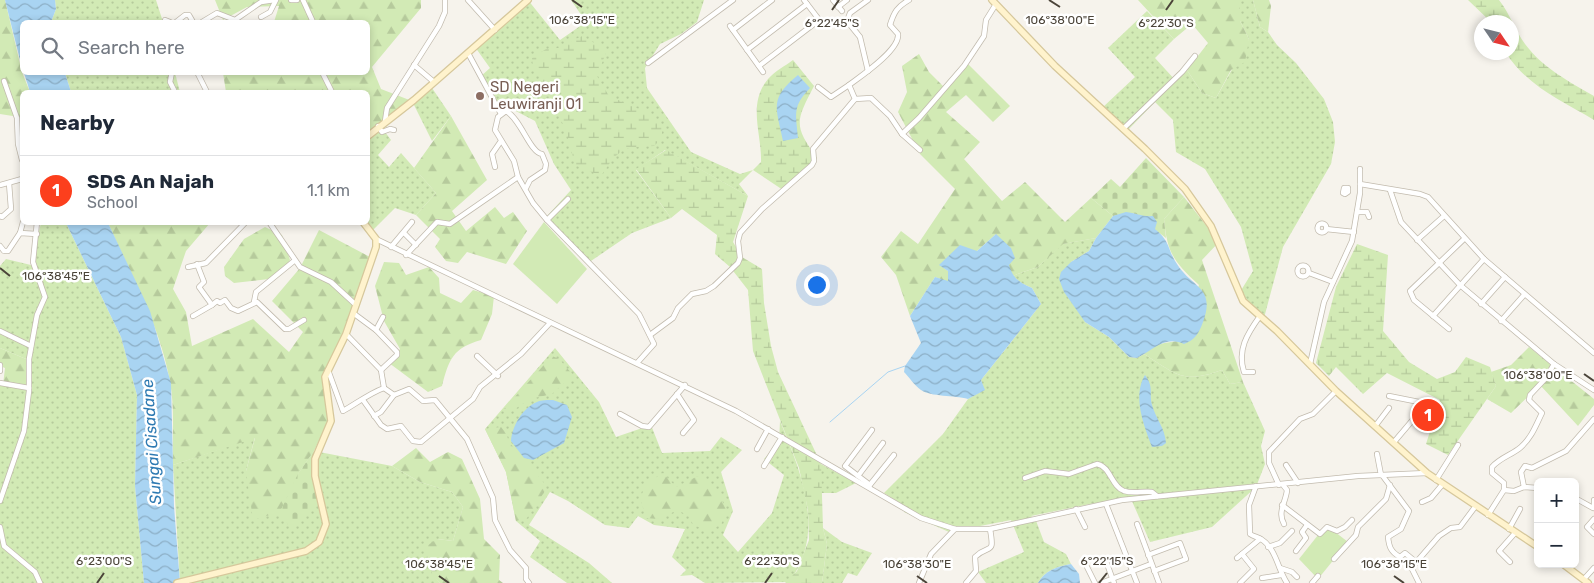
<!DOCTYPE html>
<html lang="en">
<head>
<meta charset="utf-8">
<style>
	body { margin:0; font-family:Rubik,sans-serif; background:#f2f2f3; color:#1f2937 }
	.controls { position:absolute; right:15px; bottom:15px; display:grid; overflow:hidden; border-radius:8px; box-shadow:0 2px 8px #0003 }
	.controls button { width:45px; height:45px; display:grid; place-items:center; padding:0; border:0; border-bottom:1px solid #e0e1e3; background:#fff; color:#1f2937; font:25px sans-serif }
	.compass { position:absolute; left:1474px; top:15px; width:45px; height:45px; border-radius:50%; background:#fff; box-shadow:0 2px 8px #0003; rotate:125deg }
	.you { position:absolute; left:816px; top:284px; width:18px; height:18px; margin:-12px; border:4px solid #fff; border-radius:50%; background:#1a73e8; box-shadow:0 0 0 8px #1a73e833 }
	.badge { display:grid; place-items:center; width:32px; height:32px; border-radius:50%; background:#fc3f1d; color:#fff; font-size:16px; font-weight:700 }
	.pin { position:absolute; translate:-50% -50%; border:2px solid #fff; box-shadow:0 1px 5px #0006 }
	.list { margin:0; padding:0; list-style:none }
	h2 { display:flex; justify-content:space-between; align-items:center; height:65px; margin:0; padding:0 20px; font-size:21px }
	h2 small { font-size:16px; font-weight:400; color:#747a83 }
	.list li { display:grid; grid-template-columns:32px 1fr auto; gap:15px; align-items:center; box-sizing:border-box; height:70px; padding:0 20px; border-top:1px solid #e0e1e3 }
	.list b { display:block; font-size:19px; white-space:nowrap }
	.list p { margin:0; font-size:16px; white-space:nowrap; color:#747a83 }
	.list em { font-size:16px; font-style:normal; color:#747a83 }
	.icon { flex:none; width:28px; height:28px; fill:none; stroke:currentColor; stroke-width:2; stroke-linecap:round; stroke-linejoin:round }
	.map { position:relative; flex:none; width:1594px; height:583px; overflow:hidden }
	.search { position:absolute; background:#fff; box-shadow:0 2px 8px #0003; left:20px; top:20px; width:350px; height:55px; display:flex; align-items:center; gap:12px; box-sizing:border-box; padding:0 18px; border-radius:8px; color:#747a83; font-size:19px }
	.panel { position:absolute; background:#fff; box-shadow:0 2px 8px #0003; left:20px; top:90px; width:350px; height:135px; border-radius:8px }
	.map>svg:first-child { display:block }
</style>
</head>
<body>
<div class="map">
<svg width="1594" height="583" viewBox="0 0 1594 583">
	<defs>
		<pattern id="grass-dots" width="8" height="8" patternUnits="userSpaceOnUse" patternTransform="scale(1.25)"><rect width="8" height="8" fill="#d2eab5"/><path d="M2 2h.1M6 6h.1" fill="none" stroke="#b6ca9c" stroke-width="1.8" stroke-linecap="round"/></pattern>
		<pattern id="forest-firs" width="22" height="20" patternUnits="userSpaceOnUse" patternTransform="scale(1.25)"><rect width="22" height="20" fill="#d2eab5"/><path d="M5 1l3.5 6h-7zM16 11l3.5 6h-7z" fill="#b6ca9c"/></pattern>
		<pattern id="wetland-marsh" width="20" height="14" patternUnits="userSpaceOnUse" patternTransform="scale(1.25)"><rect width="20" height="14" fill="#d2eab5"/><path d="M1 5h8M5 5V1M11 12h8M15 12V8" fill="none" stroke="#b6ca9c"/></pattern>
		<pattern id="cemetery-stones" width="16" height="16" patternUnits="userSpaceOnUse" patternTransform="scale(1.25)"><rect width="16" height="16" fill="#d2eab5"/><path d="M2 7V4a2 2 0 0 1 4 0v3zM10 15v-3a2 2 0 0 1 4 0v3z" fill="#b6ca9c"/></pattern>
		<pattern id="water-waves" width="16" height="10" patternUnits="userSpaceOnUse" patternTransform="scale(1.25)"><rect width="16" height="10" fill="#a9d4f2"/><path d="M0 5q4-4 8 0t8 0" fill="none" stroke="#8caec5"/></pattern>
	</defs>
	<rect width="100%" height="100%" fill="#f6f3ec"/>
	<g fill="url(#grass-dots)">
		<path d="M 55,0 L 156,0 L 163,22 L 51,22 L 56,9 Z"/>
		<path d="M 528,0 L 560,40 L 586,22 L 571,0 L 704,0 L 697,22 L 681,34 L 660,44 L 645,68 L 647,88 L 691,152 L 740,174 L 753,170 L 739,184 L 748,196 L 665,150 L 636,170 L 671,218 L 632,233 L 588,263 L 547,216 L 571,190 L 554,164 L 535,121 L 508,107 L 500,111 L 480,77 L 490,68 L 475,47 Z"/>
		<path d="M 1240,0 L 1253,0 L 1260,27 L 1268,32 L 1277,45 L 1296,63 L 1324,99 L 1333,122 L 1335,142 L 1331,164 L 1283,247 L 1264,318 L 1240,292 L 1253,271 L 1241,227 L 1205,169 L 1176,152 L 1173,120 L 1155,102 L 1128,130 L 1102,108 L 1135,77 L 1108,48 L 1147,11 L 1174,39 L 1155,58 L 1176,81 L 1187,70 L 1202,93 L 1216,98 L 1249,39 L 1240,21 Z"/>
		<path d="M 65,73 L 175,73 L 180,92 L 71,92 Z"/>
		<path d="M 430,85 L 451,116 L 432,141 L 412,101 Z"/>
		<path d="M 379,124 L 391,140 L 378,155 L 389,167 L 401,153 L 436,193 L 416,215 L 395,208 L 370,233 L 362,223 L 368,222 L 368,135 Z"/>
		<path d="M 41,223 L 66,223 L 121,337 L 137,395 L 135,486 L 144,583 L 0,583 L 0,385 L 26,359 L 0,348 L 0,266 L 6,259 L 31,265 Z"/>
		<path d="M 1096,238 L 1089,251 L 1071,262 L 1085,322 L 1109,337 L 1129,357 L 1137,358 L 1144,354 C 1177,375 1183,384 1222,370 L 1230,384 L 1243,382 L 1265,431 L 1261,446 L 1265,464 L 1256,487 L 1212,527 L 1150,542 L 1131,499 L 1090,504 L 1031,516 L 1035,518 L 1044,542 L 1066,554 L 1071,564 C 1058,566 1044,571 1038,583 L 986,583 L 978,572 L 1024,552 L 1011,520 L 949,532 L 904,512 L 906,507 L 884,493 L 943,434 L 968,399 L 984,390 L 981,380 L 1041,304 L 1032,288 L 1023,284 L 1012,276 L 1038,267 L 1062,244 Z"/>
		<path d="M 555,348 L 599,402 L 616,437 L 651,425 L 662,453 L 710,451 L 721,437 L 742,450 L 721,472 L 733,511 L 723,535 L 738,552 L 772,513 L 784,475 L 764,459 L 779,442 L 780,421 C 801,472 827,533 789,582 L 705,583 L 692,575 L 680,576 L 686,570 L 672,557 L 685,529 L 654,525 L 638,516 L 629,528 L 605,525 L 568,501 L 550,492 L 529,525 L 589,563 L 612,583 L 567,583 L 530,557 L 540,541 L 516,521 L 506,472 L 485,429 Z"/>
		<path d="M 255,437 L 246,471 L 298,474 L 314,451 L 392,466 L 420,482 L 452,492 L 463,507 L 453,541 L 437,539 L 433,576 L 440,583 L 180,583 L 173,465 Z"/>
		<path d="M 821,464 L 856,483 L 836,493 L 821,493 Z"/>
		<path d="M 823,528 L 842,542 L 872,553 L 857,576 L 848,573 L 842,583 L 822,583 L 827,544 Z"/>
	</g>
	<g fill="url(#forest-firs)">
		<path d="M 0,0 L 5,0 L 22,72 L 30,92 L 22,92 L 22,124 L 19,117 L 0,114 Z"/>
		<path d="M 215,0 L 421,0 L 421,8 L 372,67 L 381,89 L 412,101 L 379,124 L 368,135 L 368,92 L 226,92 L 223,73 L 368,72 L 368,22 L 274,22 L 279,6 L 247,7 L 223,20 Z"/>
		<path d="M 1138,0 L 1240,0 L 1240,21 L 1249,39 L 1245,62 L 1231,70 L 1216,98 L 1202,93 L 1187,70 L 1208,43 L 1192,24 L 1174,39 Z"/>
		<path d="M 1253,0 L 1269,0 L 1271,6 L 1268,32 L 1260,27 Z"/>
		<path d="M 919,54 L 929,72 L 943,86 L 965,61 L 1010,106 L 993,122 L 966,95 L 946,112 L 980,142 L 964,159 L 1002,201 L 1025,182 L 1065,222 L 1091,198 L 1113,216 L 1096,238 L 1063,244 L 1038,267 L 1012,276 L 996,234 L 977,251 L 940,265 L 948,271 L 948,282 L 935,277 L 910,316 L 896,275 L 881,257 L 901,231 L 918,244 L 955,189 L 920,154 L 898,112 L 907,92 L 902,66 Z"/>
		<path d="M 451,116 L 487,180 L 452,211 L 466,231 L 495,207 L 504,218 L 513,212 L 527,231 L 506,264 L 467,252 L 458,263 L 446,261 L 435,247 L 440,239 L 416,215 L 436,193 L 414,168 Z"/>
		<path d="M 1184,197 L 1219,242 L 1202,260 L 1243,382 L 1230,384 L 1222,370 C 1183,384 1177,375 1144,354 C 1152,344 1165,343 1177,341 L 1199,285 C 1174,262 1167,253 1164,219 Z"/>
		<path d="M 108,223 L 210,223 L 186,251 L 173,289 L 186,312 L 192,346 L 253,319 L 289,352 L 303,332 L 272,301 L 300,268 L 319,230 L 370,257 L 347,327 L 324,375 L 328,422 L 314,451 L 298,474 L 280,512 L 253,520 L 246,471 L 255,438 L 173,465 C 172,438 175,408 170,382 C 160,325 131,275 108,223 Z"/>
		<path d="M 265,227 L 282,235 L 290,260 L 285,271 L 269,279 L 234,283 L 225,276 L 224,267 L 244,239 Z"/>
		<path d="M 384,262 L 399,263 L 406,275 L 429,267 L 439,278 L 440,293 L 461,303 L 473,290 L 494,296 L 492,314 L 481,340 C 453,348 449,359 442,386 L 428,392 L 389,363 L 400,349 L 384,321 L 375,286 Z"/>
		<path d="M 1529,347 L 1594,399 L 1594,405 L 1578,426 L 1540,385 L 1511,413 L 1487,399 L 1496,386 L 1491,372 L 1511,365 Z"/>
		<path d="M 0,348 L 26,359 L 28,388 L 3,385 L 5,368 L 0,366 Z"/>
		<path d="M 552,356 L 559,359 L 573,375 L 552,394 L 530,399 L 509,413 L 504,409 Z"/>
		<path d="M 501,427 L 506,433 L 509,442 L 544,483 L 545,491 L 527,518 L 516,521 L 506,472 L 485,429 Z"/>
		<path d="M 416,448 L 430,462 L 448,452 L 462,459 L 480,499 L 484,539 L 500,555 L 499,580 L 503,583 L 440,583 L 433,577 L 425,547 L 437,539 L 453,541 L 463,507 L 452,492 L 420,482 L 392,466 Z"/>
		<path d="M 663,473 L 676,487 L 698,476 C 713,483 721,496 727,512 L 721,524 L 710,531 L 693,525 L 690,517 L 678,510 L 658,519 L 646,518 L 640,498 L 647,483 Z"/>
	</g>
	<g fill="url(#wetland-marsh)">
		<path d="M 1468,0 L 1499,0 C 1510,14 1515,30 1525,44 C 1543,68 1568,81 1594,96 L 1594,120 C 1562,101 1527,86 1506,53 L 1512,52 L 1512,22 L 1491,22 Z"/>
		<path d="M 582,36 L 607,50 L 597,76 L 609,96 L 648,113 L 662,125 L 662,138 L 654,146 C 621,147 619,149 601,176 L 575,165 L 567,134 L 559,115 L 564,99 L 552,87 L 545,86 L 533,67 L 532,58 L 546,49 L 558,48 Z"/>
		<path d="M 793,60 L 814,86 C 796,121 793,125 817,158 L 783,190 L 753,170 L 761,162 C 762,134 747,104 768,79 C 775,71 785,66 793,60 Z"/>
		<path d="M 666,150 L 748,196 L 733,242 L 742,257 L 762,269 L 764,303 L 771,346 L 778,372 L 821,464 L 823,528 L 827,544 L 822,583 L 785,583 L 797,571 L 809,540 L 808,510 L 799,468 L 753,351 L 748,290 L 730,267 L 715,254 L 717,235 L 682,209 L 671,218 L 636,169 Z"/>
		<path d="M 1357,244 L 1388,255 L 1383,331 L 1409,362 L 1437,379 L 1455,372 L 1466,357 L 1490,367 L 1496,386 L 1448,455 L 1426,444 L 1440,400 L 1387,373 L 1363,394 L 1336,367 L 1329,376 L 1316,363 L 1336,287 Z"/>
	</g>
	<g fill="url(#cemetery-stones)">
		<path d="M 1146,158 L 1184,197 L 1164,219 L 1166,238 L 1133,213 L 1113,216 L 1091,198 L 1111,179 L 1120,187 Z"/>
		<path d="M 314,451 L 321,500 L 290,528 L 280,512 L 298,474 Z"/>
	</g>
	<g fill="#d2eab5">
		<path d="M 544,222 L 587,269 L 557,304 L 513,264 Z"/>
		<path d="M 1326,525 L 1348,542 L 1318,579 L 1299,559 Z"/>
	</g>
	<g fill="url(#water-waves)">
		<path d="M 5,0 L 55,0 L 56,9 L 51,22 L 22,22 L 22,68 Z"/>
		<path d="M 24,73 L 65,73 L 71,92 L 30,92 Z"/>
		<path d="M 798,75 L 810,88 C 792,107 796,113 798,138 L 783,141 C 776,106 769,99 798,75 Z"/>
		<path d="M 1126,212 C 1136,213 1143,217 1153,216 L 1157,222 L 1155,229 C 1171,242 1167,249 1177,264 C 1192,288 1216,287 1203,322 C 1199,333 1195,340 1184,344 C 1165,335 1152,351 1137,358 L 1129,357 L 1109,337 L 1085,322 L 1064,292 L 1059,279 L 1061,272 L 1071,262 L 1089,251 L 1096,238 L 1113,216 Z"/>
		<path d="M 66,223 L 108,223 L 150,311 L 171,383 L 174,506 L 180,583 L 144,583 L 135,486 L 137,395 L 121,337 Z"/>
		<path d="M 996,234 L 1011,248 L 1015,258 L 1009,265 C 1013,278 1019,283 1032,288 L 1041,304 L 981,380 L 985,390 L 968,399 C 954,395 931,397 921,390 C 914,385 909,377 904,372 L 905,366 L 921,343 L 910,316 L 935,277 L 948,281 L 948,271 L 939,265 L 960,245 L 977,251 Z"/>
		<path d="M 1145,375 C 1154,387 1149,392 1152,405 C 1156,419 1165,428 1166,443 L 1162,446 L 1152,447 C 1144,426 1132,396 1145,375 Z"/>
		<path d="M 553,400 L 567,405 L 572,417 L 564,443 L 533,460 L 524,458 L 511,441 C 512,427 522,408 537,402 C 541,400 548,400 553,400 Z"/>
		<path d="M 1071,564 L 1079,574 L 1080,583 L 1038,583 C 1044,571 1058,566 1071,564 Z"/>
	</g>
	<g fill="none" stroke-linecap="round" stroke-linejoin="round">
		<path stroke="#a9d4f2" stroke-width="1" d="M 830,422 L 888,372 L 905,366"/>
		<defs>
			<g id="minor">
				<path d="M 291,0 L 297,0"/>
				<path d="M 303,0 L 313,22"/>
				<path d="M 468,0 L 495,30"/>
				<path d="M 804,0 L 824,26"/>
				<path d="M 833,0 L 842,11"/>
				<path d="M 838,7 L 847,0"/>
				<path d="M 261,17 L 270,12 L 276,0"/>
				<path d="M 165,20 L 170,22"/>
				<path d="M 176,22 L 185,15 L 189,15 L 193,22"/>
				<path d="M 202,22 L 217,13 L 235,20 L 261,2 L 275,0"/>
				<path d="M 730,26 L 763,72"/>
				<path d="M 733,30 L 772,0"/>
				<path d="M 747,50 L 807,4"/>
				<path d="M 468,53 L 501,114"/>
				<path d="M 648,63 L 733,0"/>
				<path d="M 414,65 L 434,82"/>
				<path d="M 759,66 L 819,20"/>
				<path d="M 868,71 L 860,37 L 847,21 L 850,13 L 868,0"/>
				<path d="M 172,72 L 170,82 L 175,92"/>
				<path d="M 197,72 L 207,92"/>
				<path d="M 322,72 L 332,92"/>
				<path d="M 4,81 L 17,118 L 18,144 L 22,160"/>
				<path d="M 818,87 L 831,97 L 849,85"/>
				<path d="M 855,99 L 871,98 L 890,116 L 902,134 L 920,150"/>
				<path d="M 385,121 L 387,108 L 439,26 L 445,12 L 445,0"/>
				<path d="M 378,126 L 382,132 L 390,129 L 394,130"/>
				<path d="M 1123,129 L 1182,72 L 1195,56"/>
				<path d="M 902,134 L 919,118 L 964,66 L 984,36 L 986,20 L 996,4"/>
				<path d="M 495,167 L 492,154 L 501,141"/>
				<path d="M 1360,184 L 1420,194 L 1428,197 L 1484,259 L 1594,353"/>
				<path d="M 0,185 L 22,179"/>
				<path d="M 526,188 L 530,180 L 545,170 L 546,164 L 542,154 C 530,153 521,119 506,111 L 498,117 L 495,130 L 514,161 L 518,177 L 533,203 L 547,220 L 639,314 L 654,344 L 637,363"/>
				<path d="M 1344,188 L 1348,188 L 1348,192 L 1345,194 L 1343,193 Z"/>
				<path d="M 1390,190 L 1401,222 L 1460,285 L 1554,364 L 1594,390"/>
				<path d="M 1357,212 L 1367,212 L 1369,217"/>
				<path d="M 0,216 L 2,217 L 11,209 L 9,183"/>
				<path d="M 547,220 L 568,199"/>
				<path d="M 269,222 L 300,267 L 331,282 L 356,305"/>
				<circle cx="1322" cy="228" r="4.5"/>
				<path d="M 1326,229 L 1354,232"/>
				<path d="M 20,233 L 23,222"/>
				<path d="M 404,233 L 416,245"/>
				<path d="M 376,239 L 736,411 L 921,518 L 955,529 L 990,529 L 1122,500 L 1358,476 L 1427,473"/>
				<path d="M 1417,240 L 1444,216"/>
				<path d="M 0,246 L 4,251 L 8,251 L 20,233 L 37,234"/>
				<path d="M 391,247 L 412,222"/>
				<path d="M 406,255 L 437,222 L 450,224 L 518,177"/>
				<circle cx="1303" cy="271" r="5.5"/>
				<path d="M 188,267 L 206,263 L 246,222"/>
				<path d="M 1309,273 L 1333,282"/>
				<path d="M 254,302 L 256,292 L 294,261"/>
				<path d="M 1481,304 L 1505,277"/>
				<path d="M 212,305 L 217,301 L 220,303 L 225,300 L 231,308 L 238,311 L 257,302 L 285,329 L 289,329 L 304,320"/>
				<path d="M 353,313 L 376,330 L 383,317"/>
				<path d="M 193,316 L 212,305 L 199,287 L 204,282 L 197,264"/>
				<path d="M 1433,316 L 1484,259"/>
				<path d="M 1501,321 L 1524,295"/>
				<path d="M 1449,329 L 1414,300 L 1410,291 L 1464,239"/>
				<path d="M 376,330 L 397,352 L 397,355 L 381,370"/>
				<path d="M 0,331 L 31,346"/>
				<path d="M 346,334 L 381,370 L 384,388 L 394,395 L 409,389 L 423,401 L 435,400 L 467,439 L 493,498 L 495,520 L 510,550 L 526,568 L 526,579 L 529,583"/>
				<path d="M 650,335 L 673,318 L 678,308 L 692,294 L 706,291 L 714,286 L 738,263 L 740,258 L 738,241 L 740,233 L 762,209 L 812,165 L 814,161 L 813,149 L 855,99 L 849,85 C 861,76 900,50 898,34 L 890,25 C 894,12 897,7 909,0"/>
				<path d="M 477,356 L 498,376"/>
				<path d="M 1310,364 L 1324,302 L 1352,241 L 1360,193 L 1360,169"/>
				<path d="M 0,365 L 0,371"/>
				<path d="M 328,370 L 343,411 C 357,403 370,393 384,388"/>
				<path d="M 1253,372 L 1244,372 C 1237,350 1247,334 1260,316"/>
				<path d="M 0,383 L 29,388"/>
				<path d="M 677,394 L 694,420 L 683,433"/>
				<path d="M 1389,396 L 1419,402 L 1423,405 L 1422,409 L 1394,442"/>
				<path d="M 363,400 L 381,425 L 387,429 L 401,426 L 413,441 L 421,442 L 473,399 L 480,387 L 521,354 L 550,323"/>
				<path d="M 620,414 L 642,426 L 649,427 L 685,385"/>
				<path d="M 374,416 L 381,412 L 394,395"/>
				<path d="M 1376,425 L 1389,408"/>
				<path d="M 757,449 L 768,429"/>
				<path d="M 1377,454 L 1381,475"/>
				<path d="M 1286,465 L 1298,483"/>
				<path d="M 764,466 L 782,437"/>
				<path d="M 1382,475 L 1409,511 L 1401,529 L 1388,537 C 1389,547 1391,552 1400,557 L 1405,553 L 1416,562"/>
				<path d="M 858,476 L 883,443"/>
				<path d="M 1025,478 L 1045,471 L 1069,474 L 1097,464 C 1111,467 1111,486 1124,491 C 1133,494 1142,491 1152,492 L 1157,496"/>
				<path d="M 1436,480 L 1458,445"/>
				<path d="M 870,485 L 845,466 L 872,430"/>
				<path d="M 1279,485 L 1269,463 L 1269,452 L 1300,419 L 1313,414 L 1336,391"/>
				<path d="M 1283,485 L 1287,490 C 1286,502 1277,512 1284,524"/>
				<path d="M 869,486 L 894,455"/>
				<path d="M 1256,486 L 1249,505 L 1250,534 C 1253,536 1257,537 1261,539 C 1276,548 1278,570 1287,583"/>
				<path d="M 1524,487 L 1521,472 L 1525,466 L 1532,468 L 1566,451 L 1594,419"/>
				<path d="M 1504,490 L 1514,491 L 1524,487 L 1538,488"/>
				<path d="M 1575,498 L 1593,508"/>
				<path d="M 1594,500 L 1594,508"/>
				<path d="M 0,501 L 24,431 L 29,391 L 29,359 L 37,315 L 45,297 L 33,262 L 37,222"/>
				<path d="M 1422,502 L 1431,498 L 1442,485"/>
				<path d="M 1106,504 L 1137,583"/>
				<path d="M 1282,505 L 1320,534 L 1327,527 L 1337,531 L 1345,527 L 1352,520"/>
				<path d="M 1076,509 L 1085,527"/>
				<path d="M 1488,515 L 1504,490 L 1504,483 L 1492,473 L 1492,467 C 1501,457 1512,455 1521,447 C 1532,437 1536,425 1542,413 L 1529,400 L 1530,395 L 1546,378 L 1554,364"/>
				<path d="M 1594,519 L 1587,527 L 1594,534"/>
				<path d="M 1137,524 L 1159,583"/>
				<path d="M 0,527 L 4,546 L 35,572 L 40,583"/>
				<path d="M 1509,529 L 1520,509"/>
				<path d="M 1268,547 L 1280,543 L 1292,531"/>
				<path d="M 1296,551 L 1306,538 L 1302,532 L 1307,525"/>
				<path d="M 1148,555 L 1180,543 L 1186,559 L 1154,571"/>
				<path d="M 1237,558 L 1260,539"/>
				<path d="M 1334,559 L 1356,535 L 1358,527 L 1386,499 L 1390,485"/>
				<path d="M 1106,561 L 1114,583"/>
				<path d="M 1510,562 L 1499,551 L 1515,533"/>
				<path d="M 1087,567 L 1095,583"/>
				<path d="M 1280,568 L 1292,572 L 1297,577"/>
				<path d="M 1262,578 L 1281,575"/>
				<path d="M 1584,579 L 1594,568"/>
				<path d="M 919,583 L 931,554 L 955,529"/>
				<path d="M 966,583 L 976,571 L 975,557 C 989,543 995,557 990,529"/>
				<path d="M 1101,583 L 1151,564"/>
				<path d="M 1240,583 L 1254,569 L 1242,554"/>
				<path d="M 1312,583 L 1318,576"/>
				<path d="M 1419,583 L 1412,569 L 1413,566 L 1439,536 L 1451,528 L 1460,527 L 1475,507"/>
			</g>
			<g id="secondary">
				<path d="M 992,0 L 1055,66 L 1145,149 L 1185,189 L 1211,226 L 1243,301 L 1277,331 L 1336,391 L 1427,473 L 1538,547"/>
				<path d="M 368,136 L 414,100 L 528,0"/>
				<path d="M 1563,564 L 1588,583"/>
				<path d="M 177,583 L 306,551 L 319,542 L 326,524 L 315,476 L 315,459 L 331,421 L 325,377 L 346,334 L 376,247 L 376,239 L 363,222"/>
			</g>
		</defs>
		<use href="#minor" stroke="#c2bbae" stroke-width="6"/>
		<use href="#secondary" stroke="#d6c79b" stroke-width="8"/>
		<use href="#minor" stroke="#fff" stroke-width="4.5"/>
		<use href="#secondary" stroke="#fff3cd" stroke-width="5.5"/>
	</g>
	<path fill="none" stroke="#4b4439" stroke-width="2" d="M 572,0 L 582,7M 1049,0 L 1060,7M 832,10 L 839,0M 1166,10 L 1173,0M 0,268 L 10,276M 1584,374 L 1594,381M 439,576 L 449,583M 917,576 L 927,583M 1394,576 L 1404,583M 97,583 L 104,573M 765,583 L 772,573M 1099,583 L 1107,573"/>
	<circle fill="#8d6e63" stroke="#fff" stroke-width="2" cx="480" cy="96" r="5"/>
	<g text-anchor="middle" stroke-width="5" stroke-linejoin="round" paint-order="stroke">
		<g font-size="15" fill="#785e54" stroke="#fff" text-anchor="start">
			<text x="490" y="92">SD Negeri<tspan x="490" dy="17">Leuwiranji 01</tspan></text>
		</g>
		<g font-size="16" font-style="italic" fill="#2e7ab2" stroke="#fff">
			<text transform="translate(151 442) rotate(-94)" y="6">Sungai Cisadane</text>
		</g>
	</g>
	<g font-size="12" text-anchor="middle" fill="#4b4439" stroke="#fff" stroke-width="5" stroke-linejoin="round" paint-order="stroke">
		<text x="582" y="24">106°38'15"E</text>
		<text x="1060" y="24">106°38'00"E</text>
		<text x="832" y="27">6°22'45"S</text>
		<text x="1166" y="27">6°22'30"S</text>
		<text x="56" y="280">106°38'45"E</text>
		<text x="1538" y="379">106°38'00"E</text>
		<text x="104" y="565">6°23'00"S</text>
		<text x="772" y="565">6°22'30"S</text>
		<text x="1107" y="565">6°22'15"S</text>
		<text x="439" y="568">106°38'45"E</text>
		<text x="917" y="568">106°38'30"E</text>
		<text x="1394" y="568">106°38'15"E</text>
	</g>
</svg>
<div class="controls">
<button>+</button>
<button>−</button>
</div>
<svg class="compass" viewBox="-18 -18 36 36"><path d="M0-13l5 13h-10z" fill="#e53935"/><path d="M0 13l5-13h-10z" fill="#747a83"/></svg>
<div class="you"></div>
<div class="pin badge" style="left:1428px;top:415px">1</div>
<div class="search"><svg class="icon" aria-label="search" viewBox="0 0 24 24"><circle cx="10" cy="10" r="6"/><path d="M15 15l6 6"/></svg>Search here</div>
<section class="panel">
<h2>Nearby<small></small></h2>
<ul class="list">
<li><span class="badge">1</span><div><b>SDS An Najah</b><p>School</p></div><em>1.1 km</em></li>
</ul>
</section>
</div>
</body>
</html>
